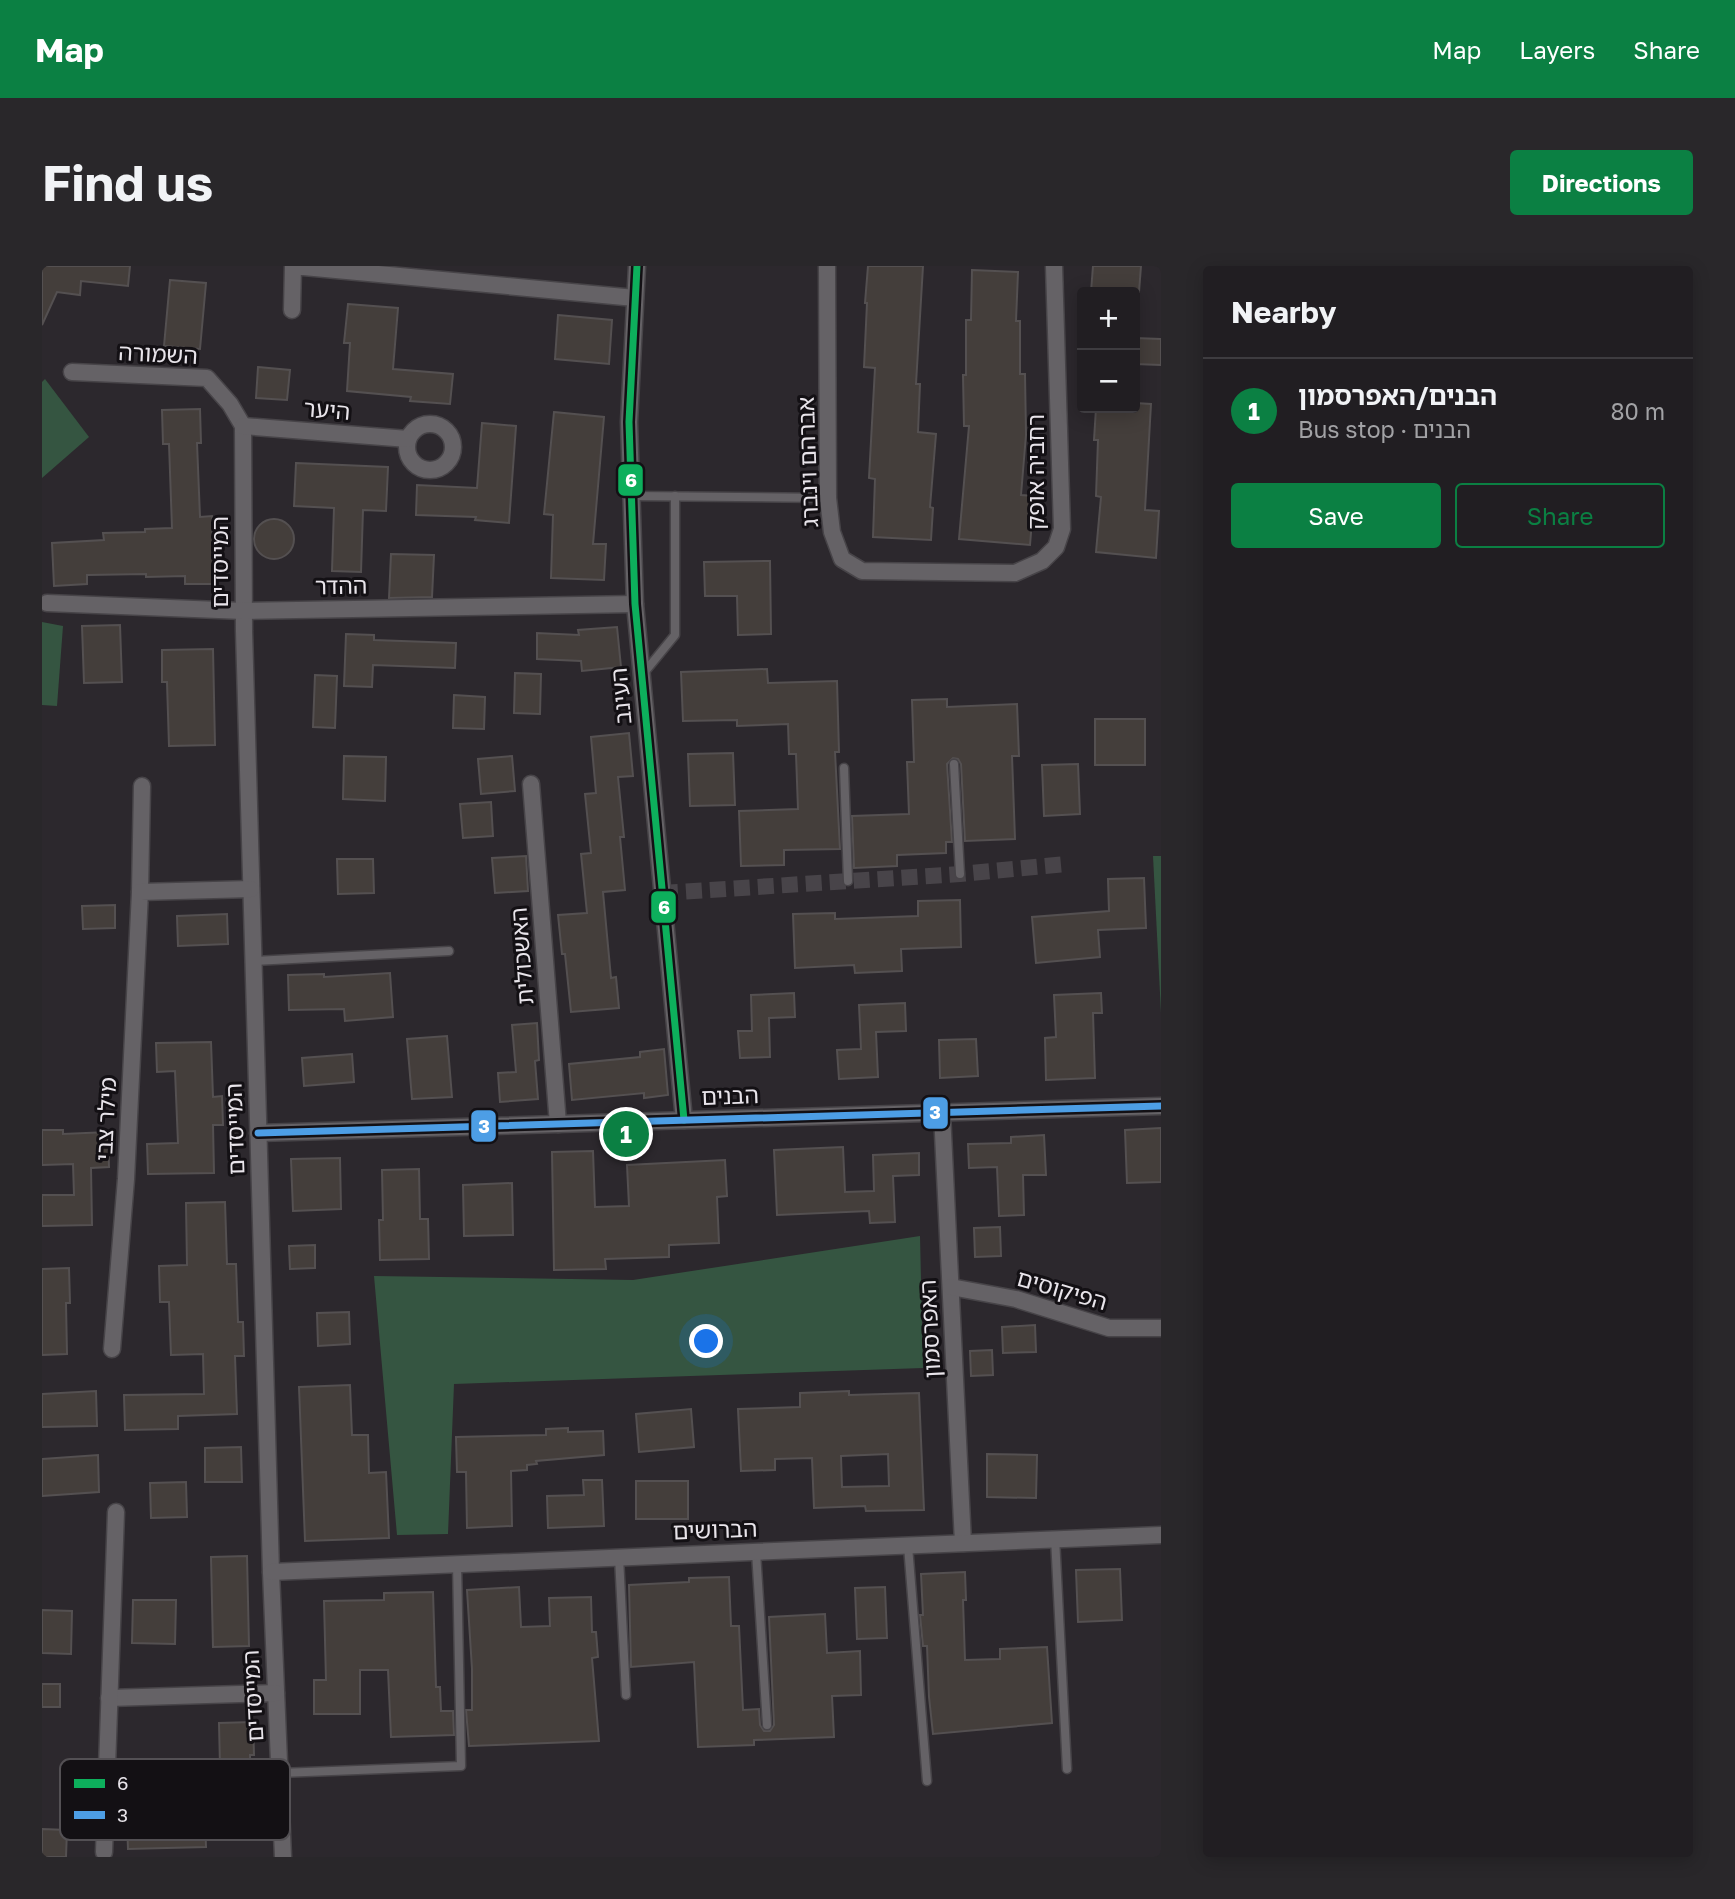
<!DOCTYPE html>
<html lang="en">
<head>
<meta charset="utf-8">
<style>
	body { margin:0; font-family:"Golos Text","Noto Sans Hebrew",sans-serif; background:#29272a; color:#f1f3f6 }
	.controls { position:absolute; right:21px; top:21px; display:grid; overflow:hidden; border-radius:7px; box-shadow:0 4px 18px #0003 }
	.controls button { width:63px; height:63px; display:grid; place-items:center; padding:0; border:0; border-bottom:2px solid #3e3c40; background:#211e22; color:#f1f3f6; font:35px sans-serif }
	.you { position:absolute; left:665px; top:1076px; width:24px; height:24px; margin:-18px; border:5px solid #fff; border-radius:50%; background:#1a73e8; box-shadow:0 0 0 10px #1a73e833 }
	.badge { display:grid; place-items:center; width:46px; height:46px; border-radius:50%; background:#0b8043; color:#fff; font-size:23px; font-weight:700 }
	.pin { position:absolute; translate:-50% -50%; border:4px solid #fff; box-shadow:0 2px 7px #0006 }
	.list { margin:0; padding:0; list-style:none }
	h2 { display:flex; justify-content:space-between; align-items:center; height:91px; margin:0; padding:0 28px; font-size:30px }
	h2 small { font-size:23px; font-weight:400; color:#a2a2a5 }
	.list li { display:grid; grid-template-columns:46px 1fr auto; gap:21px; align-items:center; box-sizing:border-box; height:105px; padding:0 28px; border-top:2px solid #3e3c40 }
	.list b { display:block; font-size:26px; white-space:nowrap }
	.list p { margin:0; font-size:23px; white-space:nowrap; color:#a2a2a5 }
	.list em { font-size:23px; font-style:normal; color:#a2a2a5 }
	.actions { display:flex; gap:14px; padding:21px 28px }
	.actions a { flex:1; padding:16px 0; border:2px solid #0b8043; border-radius:7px; text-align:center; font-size:24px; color:#0b8043 }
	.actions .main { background:#0b8043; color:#fff }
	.map { position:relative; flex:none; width:1119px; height:1591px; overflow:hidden; border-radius:7px }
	header { display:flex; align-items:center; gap:42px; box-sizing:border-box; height:98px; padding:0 35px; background:#0b8043; color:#fff }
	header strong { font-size:33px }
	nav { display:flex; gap:38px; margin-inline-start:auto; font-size:24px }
	.intro { display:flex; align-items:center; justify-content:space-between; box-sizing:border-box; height:168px; padding:0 42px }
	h1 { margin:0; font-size:49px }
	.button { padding:18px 32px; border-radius:7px; background:#0b8043; color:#fff; font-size:24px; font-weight:700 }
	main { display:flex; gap:42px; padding:0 42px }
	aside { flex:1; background:#211e22; border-radius:7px; box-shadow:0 4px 18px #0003 }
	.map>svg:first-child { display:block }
</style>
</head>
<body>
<header>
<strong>Map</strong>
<nav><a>Map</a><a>Layers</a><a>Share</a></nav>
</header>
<div class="intro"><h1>Find us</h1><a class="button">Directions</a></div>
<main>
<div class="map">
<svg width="1119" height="1591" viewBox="0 0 1119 1591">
	<rect width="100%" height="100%" fill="#2c282d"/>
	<g fill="#355541">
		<path d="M 3,113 L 47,171 L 0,212 L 0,116 Z"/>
		<path d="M 0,356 L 21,360 L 15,440 L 0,439 Z"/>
		<path d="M 1111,590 L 1119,590 L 1119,747 Z"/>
		<path d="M 878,970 L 881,1102 L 412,1118 L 406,1268 L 355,1269 L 332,1010 L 591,1014 Z"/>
	</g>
	<g fill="#443e3b" stroke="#545051" stroke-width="2" fill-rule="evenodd">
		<path d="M 0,0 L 88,0 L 86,20 L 39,15 L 38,29 L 15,26 L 0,59 Z"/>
		<path d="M 826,0 L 881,0 L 874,118 L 878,118 L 876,166 L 894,168 L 888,241 L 891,242 L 889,274 L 831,271 L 833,213 L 827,212 L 833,102 L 822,101 L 825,37 L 823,37 Z"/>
		<path d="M 1051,0 L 1099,0 L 1097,26 L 1049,26 Z"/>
		<path d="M 930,4 L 976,6 L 974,55 L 978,55 L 978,108 L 983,108 L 984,169 L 979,229 L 992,230 L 988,279 L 917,273 L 927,160 L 922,160 L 921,109 L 924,109 L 924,54 L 929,54 Z"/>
		<path d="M 128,14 L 164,17 L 158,83 L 122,80 Z"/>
		<path d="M 306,38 L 356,42 L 351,103 L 411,108 L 408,138 L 368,135 L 369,131 L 305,125 L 308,77 L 302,77 Z"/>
		<path d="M 516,49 L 570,54 L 567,98 L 513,93 Z"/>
		<path d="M 1093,72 L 1119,73 L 1119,99 L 1093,98 Z"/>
		<path d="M 216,101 L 248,104 L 245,134 L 214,132 Z"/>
		<path d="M 1093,137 L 1109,138 L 1103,244 L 1117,245 L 1114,292 L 1054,286 L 1059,231 L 1054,230 L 1056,174 L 1052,174 L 1054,142 L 1093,142 Z"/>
		<path d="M 158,143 L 159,177 L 155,177 L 158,251 L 170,250 L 172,318 L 143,318 L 143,310 L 104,311 L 104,308 L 45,309 L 45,318 L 12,320 L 10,277 L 62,274 L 61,267 L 103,266 L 103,263 L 130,262 L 127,178 L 121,178 L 120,144 Z"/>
		<path d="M 512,146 L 562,151 L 551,278 L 564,278 L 562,314 L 509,312 L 511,249 L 502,248 Z"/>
		<path d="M 440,157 L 474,160 L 467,257 L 433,254 L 434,251 L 374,249 L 375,219 L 435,222 Z"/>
		<path d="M 254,197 L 346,201 L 344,245 L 321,244 L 319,306 L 290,305 L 292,242 L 252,240 Z"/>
		<circle cx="232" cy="273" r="20"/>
		<path d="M 349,288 L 392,289 L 390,331 L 347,332 Z"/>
		<path d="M 728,295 L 729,368 L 696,369 L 695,330 L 663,330 L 662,296 Z"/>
		<path d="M 78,359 L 80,416 L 42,417 L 40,360 Z"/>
		<path d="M 575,361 L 579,401 L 540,405 L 539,395 L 495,393 L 495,367 L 537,369 L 536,364 Z"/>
		<path d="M 304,368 L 332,369 L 332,374 L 414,377 L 413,402 L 331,399 L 330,421 L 302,420 Z"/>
		<path d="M 171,383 L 173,479 L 127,480 L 125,416 L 120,416 L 120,384 Z"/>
		<path d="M 725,403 L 726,417 L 795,415 L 797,486 L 793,486 L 798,583 L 742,584 L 742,599 L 699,600 L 697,545 L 756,543 L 754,488 L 747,488 L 746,458 L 695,460 L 695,454 L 641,455 L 639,406 Z"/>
		<path d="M 473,407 L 499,408 L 498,448 L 472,447 Z"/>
		<path d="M 273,409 L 295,410 L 293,462 L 271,461 Z"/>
		<path d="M 412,429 L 443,431 L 442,463 L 411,462 Z"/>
		<path d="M 905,433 L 905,441 L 975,438 L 977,490 L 970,490 L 973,573 L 923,575 L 919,498 L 916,493 L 911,492 L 905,498 L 910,576 L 904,576 L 904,587 L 855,589 L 855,600 L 812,602 L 810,550 L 867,548 L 865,496 L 872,496 L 870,434 Z"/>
		<rect x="1053" y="453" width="50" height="46"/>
		<path d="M 587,467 L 591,510 L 576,511 L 582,571 L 578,571 L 583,624 L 561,626 L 569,712 L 574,711 L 577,742 L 529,746 L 523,688 L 520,688 L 516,649 L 545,647 L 539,588 L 549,587 L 543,528 L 554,527 L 549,471 Z"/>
		<path d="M 691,487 L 693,539 L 648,540 L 646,488 Z"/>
		<path d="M 302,490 L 344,491 L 343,535 L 301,533 Z"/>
		<path d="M 470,490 L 473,525 L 439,528 L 436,493 Z"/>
		<path d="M 1036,498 L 1038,548 L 1002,550 L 1000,499 Z"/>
		<path d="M 449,536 L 451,570 L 421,572 L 418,538 Z"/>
		<path d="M 484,590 L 486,625 L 453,627 L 450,592 Z"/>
		<path d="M 295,593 L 331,593 L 332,627 L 296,628 Z"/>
		<path d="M 1102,612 L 1104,662 L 1056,664 L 1058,691 L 994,697 L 990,651 L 1067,645 L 1066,613 Z"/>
		<path d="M 918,634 L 919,681 L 859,683 L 860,705 L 813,707 L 812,699 L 753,702 L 751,648 L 793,647 L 793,653 L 876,650 L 876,635 Z"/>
		<path d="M 73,639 L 73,662 L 41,663 L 40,640 Z"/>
		<path d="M 185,648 L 186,678 L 136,680 L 135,650 Z"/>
		<path d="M 348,707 L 351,751 L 303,755 L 302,743 L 247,744 L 246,709 L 282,708 L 282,711 Z"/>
		<path d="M 752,727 L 753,751 L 727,752 L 728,791 L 698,792 L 696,765 L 710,765 L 709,729 Z"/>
		<path d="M 1059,727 L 1060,747 L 1051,747 L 1053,812 L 1004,814 L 1003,772 L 1014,771 L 1012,729 Z"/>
		<path d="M 863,737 L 864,765 L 834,766 L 836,811 L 797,813 L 795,784 L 819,783 L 817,739 Z"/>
		<path d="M 495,757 L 497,794 L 493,795 L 496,833 L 458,836 L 456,807 L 474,806 L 470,759 Z"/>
		<path d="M 405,770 L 410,831 L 370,833 L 365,773 Z"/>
		<path d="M 934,773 L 936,810 L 898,812 L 897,774 Z"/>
		<path d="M 169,776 L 171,831 L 180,830 L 181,859 L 171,859 L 172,907 L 106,908 L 105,878 L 136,877 L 133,805 L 115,806 L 114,777 Z"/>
		<path d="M 622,783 L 626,829 L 602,832 L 602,827 L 530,834 L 527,798 L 598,791 L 598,786 Z"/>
		<path d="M 310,788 L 312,816 L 262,820 L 260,792 Z"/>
		<path d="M 1119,862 L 1119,916 L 1085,917 L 1083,864 Z"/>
		<path d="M 0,864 L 21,864 L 21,868 L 66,866 L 67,901 L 49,902 L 50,959 L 0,960 L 0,929 L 32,929 L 31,898 L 0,899 Z"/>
		<path d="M 1002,869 L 1004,909 L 981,909 L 982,949 L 957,950 L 955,901 L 927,902 L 926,878 L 969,877 L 969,871 Z"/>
		<path d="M 801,881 L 803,926 L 832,925 L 831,889 L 877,887 L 877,909 L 851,910 L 853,956 L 828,957 L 827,945 L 735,949 L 732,884 Z"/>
		<path d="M 551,885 L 553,941 L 587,940 L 585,899 L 683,894 L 685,930 L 675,931 L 677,977 L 627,979 L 627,991 L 563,993 L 564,1003 L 512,1004 L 510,886 Z"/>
		<path d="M 298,892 L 299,943 L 251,945 L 249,893 Z"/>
		<path d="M 377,903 L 378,953 L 386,953 L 387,993 L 338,994 L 337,954 L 341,954 L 340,904 Z"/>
		<path d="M 470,917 L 471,969 L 422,970 L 421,919 Z"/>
		<path d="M 183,936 L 185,998 L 194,998 L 196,1056 L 201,1056 L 202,1090 L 193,1090 L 195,1148 L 136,1150 L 136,1163 L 83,1164 L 82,1129 L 162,1128 L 161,1088 L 129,1089 L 127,1036 L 118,1036 L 117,1000 L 145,999 L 144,937 Z"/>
		<path d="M 958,961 L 959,990 L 933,991 L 932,962 Z"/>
		<path d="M 273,979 L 273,1002 L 248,1003 L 247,980 Z"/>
		<path d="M 27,1002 L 28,1037 L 24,1037 L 25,1088 L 0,1089 L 0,1003 Z"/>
		<path d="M 307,1046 L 308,1078 L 276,1080 L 275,1047 Z"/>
		<path d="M 993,1059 L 994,1086 L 961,1087 L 960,1061 Z"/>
		<path d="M 950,1084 L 951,1109 L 929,1110 L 928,1085 Z"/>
		<path d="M 308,1119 L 310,1169 L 326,1169 L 327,1207 L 344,1206 L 347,1272 L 263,1275 L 257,1121 Z"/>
		<path d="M 54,1125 L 55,1160 L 0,1161 L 0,1128 Z"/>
		<path d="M 807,1125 L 807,1129 L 877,1127 L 882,1244 L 824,1245 L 823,1240 L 772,1242 L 770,1192 L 733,1193 L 733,1204 L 699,1205 L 696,1143 L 758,1141 L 758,1127 ZM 846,1188 L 847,1220 L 800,1221 L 799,1190 Z"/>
		<path d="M 649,1143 L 652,1181 L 597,1186 L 594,1148 Z"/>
		<path d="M 526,1162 L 526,1166 L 561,1165 L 562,1189 L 494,1195 L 495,1198 L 485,1199 L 485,1204 L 469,1205 L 470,1260 L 425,1262 L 424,1206 L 415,1206 L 414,1171 L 504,1169 L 504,1163 Z"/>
		<path d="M 199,1181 L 200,1216 L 163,1216 L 163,1182 Z"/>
		<path d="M 945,1188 L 995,1189 L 994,1232 L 945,1231 Z"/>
		<path d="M 56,1189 L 57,1226 L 0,1230 L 0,1193 Z"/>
		<path d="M 541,1214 L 560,1214 L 562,1260 L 506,1262 L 505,1230 L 542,1229 Z"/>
		<rect x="594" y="1215" width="52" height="38"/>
		<path d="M 144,1216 L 145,1251 L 109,1252 L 108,1217 Z"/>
		<path d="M 205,1290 L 207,1380 L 171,1381 L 169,1291 Z"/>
		<path d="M 1078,1303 L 1080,1354 L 1036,1356 L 1034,1304 Z"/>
		<path d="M 923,1306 L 924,1334 L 921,1334 L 923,1394 L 958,1393 L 958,1383 L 1005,1381 L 1010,1457 L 891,1468 L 887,1431 L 885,1380 L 881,1380 L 878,1349 L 881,1349 L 879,1308 Z"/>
		<path d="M 687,1311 L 689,1360 L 697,1360 L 701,1444 L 717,1443 L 718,1459 L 722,1465 L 728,1465 L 732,1459 L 727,1351 L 783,1348 L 785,1387 L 818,1385 L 819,1429 L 790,1430 L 792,1471 L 712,1474 L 712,1479 L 656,1481 L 652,1396 L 589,1401 L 587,1319 L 647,1316 L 647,1312 Z"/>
		<path d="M 477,1321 L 479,1361 L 508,1360 L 507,1332 L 549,1331 L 550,1366 L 554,1366 L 556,1391 L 550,1392 L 557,1475 L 427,1480 L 424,1444 L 430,1444 L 430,1403 L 425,1324 Z"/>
		<path d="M 843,1321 L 845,1372 L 815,1373 L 813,1322 Z"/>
		<path d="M 391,1326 L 394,1421 L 398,1421 L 399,1445 L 411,1445 L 412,1469 L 349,1471 L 346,1404 L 318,1404 L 318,1448 L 272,1448 L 272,1414 L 284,1414 L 282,1335 L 342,1334 L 342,1327 Z"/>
		<path d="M 91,1334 L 134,1334 L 133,1378 L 90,1377 Z"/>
		<path d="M 0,1344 L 30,1345 L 29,1388 L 0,1387 Z"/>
		<rect x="0" y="1418" width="18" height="23"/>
		<path d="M 211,1456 L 212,1489 L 208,1489 L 209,1551 L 163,1552 L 164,1581 L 86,1583 L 85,1555 L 93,1555 L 92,1512 L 169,1510 L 169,1500 L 178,1500 L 177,1457 Z"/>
		<path d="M 0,1563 L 25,1564 L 24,1591 L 0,1591 Z"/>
	</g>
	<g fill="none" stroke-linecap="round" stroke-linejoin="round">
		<path stroke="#484449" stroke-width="16" stroke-dasharray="16 8" stroke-linecap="butt" d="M 620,627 L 918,608 L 1025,598"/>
		<defs>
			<g id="lane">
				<path d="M 590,230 L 786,232"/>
				<path d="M 601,408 L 633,369 L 633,230"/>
				<path d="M 912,498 L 918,608"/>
				<path d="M 802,502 L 806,615"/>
				<path d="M 211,695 L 407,685"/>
				<path d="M 1013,1272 L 1025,1503"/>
				<path d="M 866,1280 L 885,1515"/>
				<path d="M 714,1286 L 725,1459"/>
				<path d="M 577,1291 L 584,1429"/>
				<path d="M 238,1507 L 419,1500 L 415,1297"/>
			</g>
			<g id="street">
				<path d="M 595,0 L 587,156 L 593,338 L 642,854"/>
				<path d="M 785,0 L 786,232 L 790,266 L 800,293 L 820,305 L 973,307 L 1000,295 L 1014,281 L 1020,263 L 1012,0"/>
				<path d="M 250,44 L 251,0 L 593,32"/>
				<path d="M 30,106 L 165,112 L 188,138 L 201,160 L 202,365 L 229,1306 L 241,1591"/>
				<circle cx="388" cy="181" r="23"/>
				<path d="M 201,160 L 366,173"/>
				<path d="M 5,337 L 201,345 L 593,338"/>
				<path d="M 489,518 L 516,858"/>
				<path d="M 98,626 L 100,520"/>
				<path d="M 900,847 L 921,1277"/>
				<path d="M 216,867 L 1119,840"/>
				<path d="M 909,1021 L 974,1033 L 1067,1062 L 1119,1062"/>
				<path d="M 70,1083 L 84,913 L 98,626 L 209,623"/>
				<path d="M 229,1306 L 1119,1269"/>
				<path d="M 67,1432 L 234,1427"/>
				<path d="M 62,1586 L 74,1246"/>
			</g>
		</defs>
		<use href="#lane" stroke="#474448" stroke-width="11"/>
		<use href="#street" stroke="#474448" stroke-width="19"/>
		<use href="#lane" stroke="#656266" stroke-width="8"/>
		<use href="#street" stroke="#656266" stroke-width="16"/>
		<defs>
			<path id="bus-1" d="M 595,0 L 587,156 L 593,338 L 642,854"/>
			<path id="bus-2" d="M 216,867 L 1119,840"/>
		</defs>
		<use href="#bus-1" stroke="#131014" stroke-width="12"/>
		<use href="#bus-2" stroke="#131014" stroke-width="12"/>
		<use href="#bus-1" stroke="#0daf5c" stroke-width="7"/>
		<use href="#bus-2" stroke="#4d9ee5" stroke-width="7"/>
	</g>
	<g text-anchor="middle" stroke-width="6" stroke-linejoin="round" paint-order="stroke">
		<g font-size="23" fill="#e8e4ea" stroke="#131014">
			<text transform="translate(116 88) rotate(3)" y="8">השמורה</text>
			<text transform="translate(285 144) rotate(5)" y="8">היער</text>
			<text transform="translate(766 196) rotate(-92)" y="8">אברהם וינברג</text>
			<text transform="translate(994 206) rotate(-90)" y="8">רחביה אופק</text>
			<text transform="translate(178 296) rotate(-90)" y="8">המייסדים</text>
			<text transform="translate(299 320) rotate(-1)" y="8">ההדר</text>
			<text transform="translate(579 430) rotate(-95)" y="8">העינב</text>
			<text transform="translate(480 690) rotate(-94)" y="8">האשכולית</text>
			<text transform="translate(688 830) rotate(-2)" y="8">הבנים</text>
			<text transform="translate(64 853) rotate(-87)" y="8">מילר צבי</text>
			<text transform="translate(193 863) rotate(-92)" y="8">המייסדים</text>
			<text transform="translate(1020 1024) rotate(16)" y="8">הפיקוסים</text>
			<text transform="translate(888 1063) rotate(-93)" y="8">האפרסמון</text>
			<text transform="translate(673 1264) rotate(-2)" y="8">הברושים</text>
			<text transform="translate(211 1430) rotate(-93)" y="8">המייסדים</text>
		</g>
	</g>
	<rect x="18" y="1493" width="230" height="81" rx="10" fill="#131014" stroke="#535054" stroke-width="2"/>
	<rect x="32" y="1513" width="31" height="9" fill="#0daf5c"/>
	<rect x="32" y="1545" width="31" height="8" fill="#4d9ee5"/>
	<g font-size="19" fill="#e8e4ea">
		<text x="75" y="1524">6</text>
		<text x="75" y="1556">3</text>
	</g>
	<g stroke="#131014" stroke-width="2.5">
		<rect x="575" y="197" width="27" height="34" rx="7" fill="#0daf5c"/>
		<rect x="608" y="624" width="27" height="34" rx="7" fill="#0daf5c"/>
		<rect x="880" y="830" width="27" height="34" rx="7" fill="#4d9ee5"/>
		<rect x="428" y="843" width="27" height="34" rx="7" fill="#4d9ee5"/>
	</g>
	<g font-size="19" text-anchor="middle" font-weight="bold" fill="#fff">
		<text x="589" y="221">6</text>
		<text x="622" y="648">6</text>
		<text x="893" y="853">3</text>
		<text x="442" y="867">3</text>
	</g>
</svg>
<div class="controls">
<button>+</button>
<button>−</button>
</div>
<div class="you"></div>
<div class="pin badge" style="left:584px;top:868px">1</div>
</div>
<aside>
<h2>Nearby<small></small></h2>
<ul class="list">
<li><span class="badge">1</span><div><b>הבנים/האפרסמון</b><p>Bus stop · הבנים</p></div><em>80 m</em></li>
</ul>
<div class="actions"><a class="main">Save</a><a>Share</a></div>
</aside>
</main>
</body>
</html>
